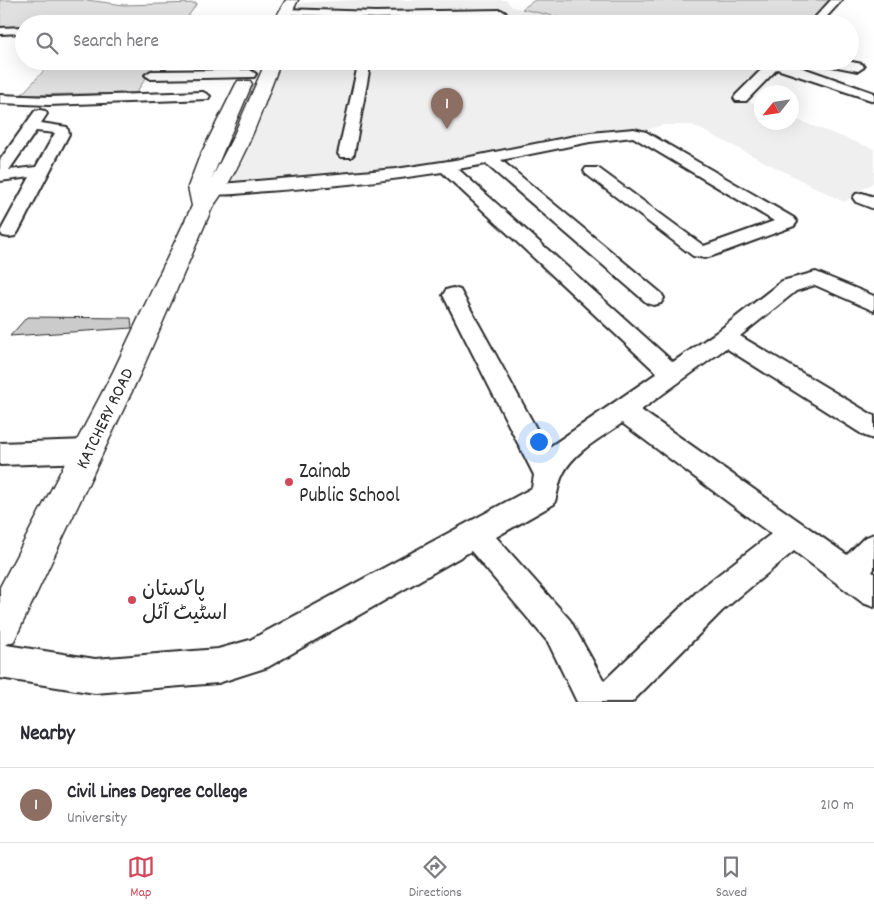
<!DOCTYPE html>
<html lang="en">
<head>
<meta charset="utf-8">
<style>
	body { margin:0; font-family:Dekko,"Playpen Sans Arabic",sans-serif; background:#f2f2f3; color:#2b2b33 }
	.compass { position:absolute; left:754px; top:85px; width:45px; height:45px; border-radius:50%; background:#fff; box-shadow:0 5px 20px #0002; rotate:240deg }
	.you { position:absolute; left:538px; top:441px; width:18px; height:18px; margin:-12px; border:4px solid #fff; border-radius:50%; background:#1a73e8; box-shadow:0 0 0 8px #1a73e833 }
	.badge { display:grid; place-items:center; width:32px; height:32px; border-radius:50%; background:#d1495b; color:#fff; font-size:16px; font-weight:700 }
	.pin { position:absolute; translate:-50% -41px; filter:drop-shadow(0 1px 2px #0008) }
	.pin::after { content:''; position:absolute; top:26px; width:18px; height:15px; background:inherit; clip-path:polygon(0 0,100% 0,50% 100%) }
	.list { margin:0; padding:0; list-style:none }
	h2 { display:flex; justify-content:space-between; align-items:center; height:65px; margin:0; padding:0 20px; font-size:21px }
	h2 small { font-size:16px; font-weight:400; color:#7c7c81 }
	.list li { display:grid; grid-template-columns:32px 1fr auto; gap:15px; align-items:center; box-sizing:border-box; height:75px; padding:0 20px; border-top:1px solid #e1e1e2 }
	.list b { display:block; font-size:19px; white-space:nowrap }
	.list p { margin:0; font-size:16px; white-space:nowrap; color:#7c7c81 }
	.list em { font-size:16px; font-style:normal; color:#7c7c81 }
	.icon { flex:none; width:28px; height:28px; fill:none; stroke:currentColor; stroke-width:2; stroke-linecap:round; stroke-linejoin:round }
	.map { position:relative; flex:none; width:874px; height:702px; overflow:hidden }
	.search { position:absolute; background:#fff; box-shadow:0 5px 20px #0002; left:15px; right:15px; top:15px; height:55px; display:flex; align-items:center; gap:12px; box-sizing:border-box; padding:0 18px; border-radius:28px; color:#7c7c81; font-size:19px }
	.sheet { height:140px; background:#fff }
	nav { display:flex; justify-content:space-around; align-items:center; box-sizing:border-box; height:70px; border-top:1px solid #e1e1e2; background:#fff; font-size:14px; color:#7c7c81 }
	nav a { display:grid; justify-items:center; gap:2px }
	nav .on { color:#d1495b }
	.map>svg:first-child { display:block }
</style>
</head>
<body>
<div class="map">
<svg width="874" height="702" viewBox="0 0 874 702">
	<rect width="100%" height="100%" fill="#fff"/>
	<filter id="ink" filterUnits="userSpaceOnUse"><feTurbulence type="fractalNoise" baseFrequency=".02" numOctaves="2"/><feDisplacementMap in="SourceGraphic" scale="10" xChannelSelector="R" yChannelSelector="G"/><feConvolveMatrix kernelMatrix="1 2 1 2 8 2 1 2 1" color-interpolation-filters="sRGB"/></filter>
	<g filter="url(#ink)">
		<g fill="#efefef">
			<path d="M 352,0 L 506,0 L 512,7 L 586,24 L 291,24 L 300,3 Z"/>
			<path d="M 274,61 L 756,61 L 773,65 L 741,98 L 761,106 L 762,122 L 792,122 L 792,118 L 874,149 L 874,182 L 844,202 L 692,125 L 662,125 L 638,133 L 453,165 L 216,189 Z"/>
		</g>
		<g fill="#e0e0e0" stroke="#868686">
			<path d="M 0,0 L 87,0 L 124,5 L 197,3 L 183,24 L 24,24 L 24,29 L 0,29 Z"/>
			<path d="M 535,0 L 835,0 L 814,24 L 589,24 L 522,9 Z"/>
			<path d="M 53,61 L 157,61 L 136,93 L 21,95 Z"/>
		</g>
		<path fill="#cbcbcb" stroke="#2b2b2b" d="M 27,317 L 131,318 L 132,328 L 10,336 Z"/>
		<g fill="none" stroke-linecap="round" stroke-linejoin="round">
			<defs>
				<g id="street">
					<path d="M 831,0 L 842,0 L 820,24 L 809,24 Z"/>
					<path d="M 285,9 L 375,12 L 501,10 L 506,13 L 501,16 L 375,18 L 281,14 L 280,12 Z"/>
					<path d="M 24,27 L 24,33 L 0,34 L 0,28 Z"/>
					<path d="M 359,61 L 371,61 L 354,154 L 351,157 L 341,157 L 338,154 Z"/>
					<path d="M 770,61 L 783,61 L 874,93 L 874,101 L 777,69 L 746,101 L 736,101 L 734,98 L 736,95 Z"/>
					<path d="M 820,61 L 847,61 L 862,64 L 864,67 L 858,71 L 822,64 Z"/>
					<path d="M 250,70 L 256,74 L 254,77 L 151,79 L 145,75 L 151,71 Z"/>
					<path d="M 203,92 L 210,96 L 208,99 L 49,105 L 0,103 L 0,95 L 49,97 Z"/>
					<path d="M 40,110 L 45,111 L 47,114 L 41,123 L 67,127 L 69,134 L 18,232 L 15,236 L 9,237 L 3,236 L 0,232 L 30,177 L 0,181 L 0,160 L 35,111 ZM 36,131 L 55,133 L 36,167 L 9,170 Z"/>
					<path d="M 634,129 L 646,132 L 794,218 L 797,222 L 794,226 L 712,256 L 705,258 L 693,256 L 586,174 L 584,171 L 586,168 L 598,168 L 704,246 L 774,221 L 633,137 L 590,142 L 501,160 L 661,293 L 664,298 L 661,303 L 654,305 L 647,303 L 486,164 L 458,169 L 673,362 L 717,332 L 782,281 L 816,272 L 874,296 L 874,311 L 815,285 L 796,291 L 740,336 L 874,416 L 874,439 L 865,436 L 726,348 L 641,410 L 847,555 L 864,538 L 874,534 L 874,569 L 872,572 L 874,573 L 874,607 L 863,603 L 794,551 L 722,611 L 632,702 L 577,702 L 548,642 L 471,551 L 268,667 L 218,683 L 95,693 L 0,678 L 0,644 L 95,659 L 218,649 L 250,640 L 532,488 L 534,475 L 443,295 L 446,290 L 453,288 L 460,290 L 548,450 L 551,446 L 657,373 L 442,172 C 384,181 326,187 267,191 C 249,192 227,197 210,193 L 208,189 L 210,185 L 396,169 L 455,160 L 590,133 ZM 622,423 L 771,534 L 700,589 L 604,681 L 570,620 L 496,537 L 554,504 C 558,494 558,483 563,474 C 574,451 603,437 622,423 Z"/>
					<path d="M 862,193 L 874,197 L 874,209 L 856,202 L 853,198 L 856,194 Z"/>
					<path d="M 88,440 L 97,443 L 101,451 L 97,459 L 88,462 L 0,465 L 0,443 Z"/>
				</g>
				<g id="secondary">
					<path d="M 286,0 L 298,0 L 286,24 L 272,24 Z"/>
					<path d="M 266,61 L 281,61 C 261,112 245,163 212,208 L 141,372 L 14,641 L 0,647 L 0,587 L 113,372 L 192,206 L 188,187 L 199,158 L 236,84 L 238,81 L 250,81 L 252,84 L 211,180 L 233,137 Z"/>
				</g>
			</defs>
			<use href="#street" stroke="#2b2b2b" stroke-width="4"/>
			<use href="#secondary" stroke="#2b2b2b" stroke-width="3"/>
			<use href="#street" fill="#fff" fill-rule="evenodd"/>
			<use href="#secondary" fill="#fff" fill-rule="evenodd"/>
		</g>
	</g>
	<g fill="#d1495b" stroke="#fff" stroke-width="2">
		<circle cx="289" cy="482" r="5"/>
		<circle cx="132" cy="600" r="5"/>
	</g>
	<g text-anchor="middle" stroke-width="4.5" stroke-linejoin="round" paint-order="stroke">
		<g font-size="18" fill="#2b2b2b" stroke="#fff">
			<text transform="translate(104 418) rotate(-64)" y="6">KATCHERY ROAD</text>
		</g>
		<g font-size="21" fill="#2b2b2b" stroke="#fff" text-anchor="start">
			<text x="299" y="477">Zainab<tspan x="299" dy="24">Public School</tspan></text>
			<text x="142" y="595">پاکستان<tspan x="142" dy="24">اسٹیٹ آئل</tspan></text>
		</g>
	</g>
</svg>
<svg class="compass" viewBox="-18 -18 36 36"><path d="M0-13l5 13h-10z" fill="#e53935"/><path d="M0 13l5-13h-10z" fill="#7c7c81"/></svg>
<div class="you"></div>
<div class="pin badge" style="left:447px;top:129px;background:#8d6e63">1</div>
<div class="search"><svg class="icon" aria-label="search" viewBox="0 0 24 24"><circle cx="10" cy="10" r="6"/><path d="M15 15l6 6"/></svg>Search here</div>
</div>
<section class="sheet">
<h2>Nearby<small></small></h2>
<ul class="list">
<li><span class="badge" style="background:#8d6e63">1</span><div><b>Civil Lines Degree College</b><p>University</p></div><em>210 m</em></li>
</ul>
</section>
<nav>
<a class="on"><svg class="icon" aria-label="map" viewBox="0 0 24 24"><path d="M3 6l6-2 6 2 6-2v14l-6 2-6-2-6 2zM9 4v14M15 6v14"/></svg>Map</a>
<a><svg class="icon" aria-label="directions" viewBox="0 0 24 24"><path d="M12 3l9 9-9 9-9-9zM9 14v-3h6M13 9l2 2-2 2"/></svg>Directions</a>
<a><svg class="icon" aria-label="saved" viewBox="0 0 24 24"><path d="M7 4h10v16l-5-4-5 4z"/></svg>Saved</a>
</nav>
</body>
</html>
